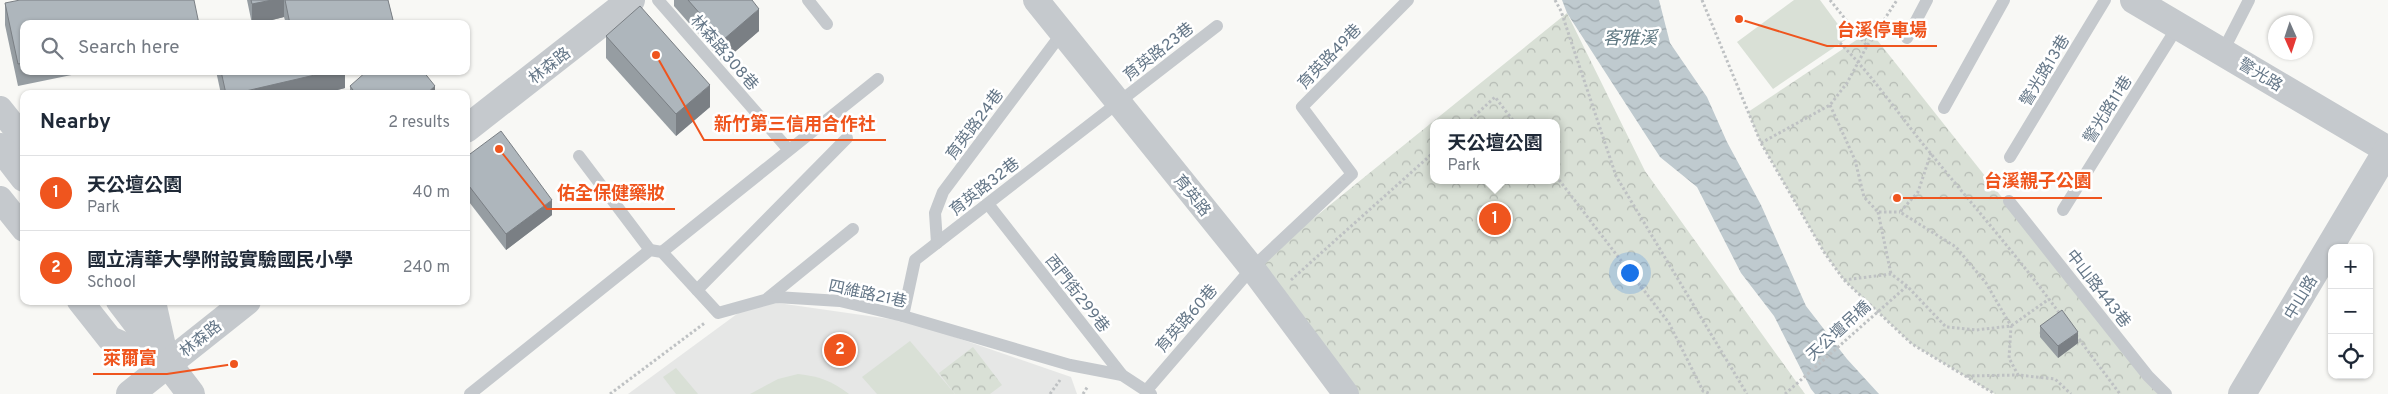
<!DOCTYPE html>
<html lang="en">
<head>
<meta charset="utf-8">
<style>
	body { margin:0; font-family:Overpass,"Noto Sans TC",sans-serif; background:#f6f6f7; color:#1f2937 }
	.controls { position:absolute; right:15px; bottom:15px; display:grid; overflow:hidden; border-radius:10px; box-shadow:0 1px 4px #0004 }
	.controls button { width:45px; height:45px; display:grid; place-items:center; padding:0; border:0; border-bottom:1px solid #e0e1e3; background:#fff; color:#1f2937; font:25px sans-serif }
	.compass { position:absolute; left:2268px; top:15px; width:45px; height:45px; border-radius:50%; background:#fff; box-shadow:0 1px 4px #0004; rotate:177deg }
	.you { position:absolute; left:1629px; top:272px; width:18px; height:18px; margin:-12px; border:4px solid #fff; border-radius:50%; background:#1a73e8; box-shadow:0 0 0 8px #1a73e833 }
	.badge { display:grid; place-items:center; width:32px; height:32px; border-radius:50%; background:#ef551e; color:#fff; font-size:16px; font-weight:700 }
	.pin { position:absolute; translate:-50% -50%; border:2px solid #fff; box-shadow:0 1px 5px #0006 }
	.popup { position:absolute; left:1430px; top:119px; width:130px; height:65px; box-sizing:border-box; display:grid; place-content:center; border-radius:10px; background:#fff; filter:drop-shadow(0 1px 4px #0005); font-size:16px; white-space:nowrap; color:#747a83 }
	.popup b { font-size:19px; color:#1f2937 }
	.popup::after { content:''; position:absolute; left:50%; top:100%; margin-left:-10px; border:10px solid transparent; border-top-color:#fff }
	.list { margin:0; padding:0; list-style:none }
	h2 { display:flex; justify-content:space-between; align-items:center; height:65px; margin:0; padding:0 20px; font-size:21px }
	h2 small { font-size:16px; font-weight:400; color:#747a83 }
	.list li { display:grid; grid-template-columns:32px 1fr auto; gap:15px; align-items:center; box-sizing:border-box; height:75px; padding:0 20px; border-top:1px solid #e0e1e3 }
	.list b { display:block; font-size:19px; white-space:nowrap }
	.list p { margin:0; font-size:16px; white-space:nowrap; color:#747a83 }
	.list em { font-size:16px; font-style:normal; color:#747a83 }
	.icon { flex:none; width:28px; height:28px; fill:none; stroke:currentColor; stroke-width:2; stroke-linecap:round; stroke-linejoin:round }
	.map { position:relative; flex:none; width:2388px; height:394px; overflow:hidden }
	.search { position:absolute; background:#fff; box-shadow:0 1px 4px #0004; left:20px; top:20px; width:450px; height:55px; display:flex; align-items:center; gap:12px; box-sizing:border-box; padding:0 18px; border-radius:10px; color:#747a83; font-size:19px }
	.panel { position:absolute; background:#fff; box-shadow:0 1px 4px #0004; left:20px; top:90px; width:450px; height:215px; border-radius:10px }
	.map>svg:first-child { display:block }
</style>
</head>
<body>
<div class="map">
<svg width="2388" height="394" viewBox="0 0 2388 394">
	<defs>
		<pattern id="park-crowns" width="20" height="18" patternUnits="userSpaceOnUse" patternTransform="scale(1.25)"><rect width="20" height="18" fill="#d9e0d6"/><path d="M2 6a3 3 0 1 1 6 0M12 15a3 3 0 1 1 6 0" fill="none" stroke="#b4bab3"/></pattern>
		<pattern id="water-waves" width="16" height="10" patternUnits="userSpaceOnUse" patternTransform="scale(1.25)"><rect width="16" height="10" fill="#bfcacf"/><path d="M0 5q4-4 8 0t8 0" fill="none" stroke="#9fa9ae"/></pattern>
	</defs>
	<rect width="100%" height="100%" fill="#f8f8f5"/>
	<path fill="#e6e7e6" d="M 756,300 L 911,322 L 1071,377 L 1077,394 L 628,394 Z"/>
	<g fill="#d9e0d6">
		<path d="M 1794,0 L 1820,0 L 1848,38 L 1773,89 L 1737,42 Z"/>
		<path d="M 910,341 L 955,394 L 877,394 L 862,377 Z"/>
		<path d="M 676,368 L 698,394 L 676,394 L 663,377 Z"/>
		<path d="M 798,374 C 819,376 832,381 849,394 L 750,394 L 778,379 Z"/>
	</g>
	<g fill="url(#park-crowns)" fill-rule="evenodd">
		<path d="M 1567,13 L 1645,171 L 1805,394 L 1348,394 L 1252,268 ZM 1434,123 L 1556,123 L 1556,180 L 1434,180 Z"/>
		<path d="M 1870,31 L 2158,394 L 1995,394 L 1912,344 L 1844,280 L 1824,252 L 1761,143 L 1748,112 Z"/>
		<path d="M 973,347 L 1002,385 L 990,394 L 955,394 L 939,373 Z"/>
	</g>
	<path fill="url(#water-waves)" d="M 1562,0 L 1659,0 L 1670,43 L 1707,97 L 1727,142 L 1761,205 L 1806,306 L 1847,359 L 1879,394 L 1815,394 L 1811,389 L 1774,316 L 1741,273 L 1697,187 L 1660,157 L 1567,13 Z"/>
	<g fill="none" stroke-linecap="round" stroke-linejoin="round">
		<g stroke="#bec1c3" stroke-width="3" stroke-dasharray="2.5 2.5" stroke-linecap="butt">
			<path d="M 1555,0 L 1561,11 L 1616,176 L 1747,394"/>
			<path d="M 1702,0 L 1761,143 L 1824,252 L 1844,280 L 1912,344 L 1995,394"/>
			<path d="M 1830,0 L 1867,46 L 1897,0"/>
			<path d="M 1840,43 C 1874,77 1901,118 1932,155 C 1975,208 2020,259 2060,314"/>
			<path d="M 1830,105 L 1855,160 L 1864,197 L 1878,212 L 1900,212"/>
			<path d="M 1467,123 L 1495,97 L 1515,123"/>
			<path d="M 1761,143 L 1830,105 L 1847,83 L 1867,46"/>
			<path d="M 1931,153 L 1918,192 L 1900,212 L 1956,247 L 1986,283 L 2011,326 L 2009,358 L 2018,375 L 2055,379 L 2071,394"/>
			<path d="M 1556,176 L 1669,323 L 1703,391 L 1711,394"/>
			<path d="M 1878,212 L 1891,274"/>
			<path d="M 1291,280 L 1434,152"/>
			<path d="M 1844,280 L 1891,274 L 1907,286 L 1946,327 L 1976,330 L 2011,326 L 2049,299"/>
			<path d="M 2076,335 L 2120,394"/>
			<path d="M 1967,376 L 2018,375"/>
			<path d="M 610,394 L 706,322"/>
			<path d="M 1050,394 L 1060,380"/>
			<path d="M 1083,394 L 1088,386"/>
			<path d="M 1785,394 L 1907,286"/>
		</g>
		<g stroke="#c5c9cd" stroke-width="12">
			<path d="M 658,0 L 788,149"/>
			<path d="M 808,0 L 827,24"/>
			<path d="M 1907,38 L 1927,0"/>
			<path d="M 2223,51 L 2249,0"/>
			<path d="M 1944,108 L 2004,0"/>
			<path d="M 579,156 L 650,250"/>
			<path d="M 2010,157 L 2105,0"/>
			<path d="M 2009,201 L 2148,376 L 2166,394"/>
			<path d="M 988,204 L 1122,375 L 1151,394"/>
			<path d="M 2063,210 L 2178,26"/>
			<path d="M 937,243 L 935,213 L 943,192 L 1062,33"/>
			<path d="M 662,252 L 878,79"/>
			<path d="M 697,290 L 847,138"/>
			<path d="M 768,298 L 853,229"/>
			<path d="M 903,316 L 915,260 L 1217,26"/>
			<path d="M 1146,391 L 1252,268 L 1352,174 L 1302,107 L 1408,0"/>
			<path d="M 470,394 L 650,250 L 662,252 L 718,313 L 776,297 L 840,301 L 903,316 L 1070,365 L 1122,375"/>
		</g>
		<g stroke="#c5c9cd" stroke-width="26">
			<path d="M 1036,0 L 1252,268 L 1346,394"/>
			<path d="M 0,109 L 24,139"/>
			<path d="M 0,199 L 24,229"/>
			<path d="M 80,301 L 110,339 L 167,364"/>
			<path d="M 150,301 L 154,306 L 167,364"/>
		</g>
		<g stroke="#c5c9cd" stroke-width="28">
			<path d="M 2134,0 L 2388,150"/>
			<path d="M 466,129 L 631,0"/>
			<path d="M 0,147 L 24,178"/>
			<path d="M 120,301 L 191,394"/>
			<path d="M 130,394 L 247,301"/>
			<path d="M 2242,394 L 2388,149"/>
		</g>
	</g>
	<g fill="#969da2">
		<path d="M 247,0 L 388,0 L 394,24 L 286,24 L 284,17 L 256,24 L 252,24 Z"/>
		<path d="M 674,0 L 752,0 L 759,31 L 723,62 L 674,6 Z"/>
		<path d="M 5,3 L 24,24 L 24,71 L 91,71 L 18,86 L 5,25 Z"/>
		<path d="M 606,36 L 710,107 L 676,136 L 606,58 Z"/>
		<path d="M 216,71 L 345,71 L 345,88 L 322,94 L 221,94 Z"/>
		<path d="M 350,86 L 435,94 L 350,94 Z"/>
		<path d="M 466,157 L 552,215 L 506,250 L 466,198 Z"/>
		<path d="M 2040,326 L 2078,343 L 2058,358 L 2040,337 Z"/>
	</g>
	<g fill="#7a7f84">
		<path d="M 272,0 L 284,0 L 284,17 L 256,24 L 252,24 L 252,4 Z"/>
		<path d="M 759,9 L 759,31 L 723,62 L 723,40 Z"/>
		<path d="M 332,71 L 345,71 L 345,88 L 322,94 L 233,94 Z"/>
		<path d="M 710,85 L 710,107 L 676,136 L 676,114 Z"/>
		<path d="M 435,86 L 435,94 L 426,94 Z"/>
		<path d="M 552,200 L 552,215 L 506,250 L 506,234 Z"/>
		<path d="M 2078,332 L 2078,343 L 2058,358 L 2058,346 Z"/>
	</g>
	<g fill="#aeb6bc" stroke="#7a7f84">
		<path d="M 20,0 L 194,0 L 199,24 L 24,24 L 24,63 L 18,64 L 5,3 Z"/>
		<path d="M 251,0 L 272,0 L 252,4 Z"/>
		<path d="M 285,0 L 388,0 L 394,24 L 290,24 Z"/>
		<path d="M 688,0 L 752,0 L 759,9 L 723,40 Z"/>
		<path d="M 640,6 L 710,85 L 676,114 L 606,36 Z"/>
		<path d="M 221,71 L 332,71 L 233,94 L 226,94 Z"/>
		<path d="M 367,71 L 423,71 L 435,86 L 426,94 L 356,94 L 350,86 Z"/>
		<path d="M 501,131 L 552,200 L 506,234 L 466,182 L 466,157 Z"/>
		<path d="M 2062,310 L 2078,332 L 2058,346 L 2040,326 Z"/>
	</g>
	<g text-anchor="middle" stroke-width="5" stroke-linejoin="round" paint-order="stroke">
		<g font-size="16" fill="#657788" stroke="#fff">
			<text transform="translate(1158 51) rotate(-38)" y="6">育英路23巷</text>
			<text transform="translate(725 52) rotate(49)" y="6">林森路308巷</text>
			<text transform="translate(1329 56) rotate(-46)" y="6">育英路49巷</text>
			<text transform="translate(549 65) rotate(-38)" y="6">林森路</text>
			<text transform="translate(2044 70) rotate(-59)" y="6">警光路13巷</text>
			<text transform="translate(2261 74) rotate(31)" y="6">警光路</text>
			<text transform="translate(2107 109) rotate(-58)" y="6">警光路11巷</text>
			<text transform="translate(974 124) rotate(-53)" y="6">育英路24巷</text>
			<text transform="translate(984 186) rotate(-38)" y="6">育英路32巷</text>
			<text transform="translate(1193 195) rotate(51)" y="6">育英路</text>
			<text transform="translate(2099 288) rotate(52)" y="6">中山路443巷</text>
			<text transform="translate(868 293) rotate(12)" y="6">四維路21巷</text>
			<text transform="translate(1078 293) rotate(52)" y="6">西門街299巷</text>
			<text transform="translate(2300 297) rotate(-59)" y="6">中山路</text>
			<text transform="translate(1186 318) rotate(-49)" y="6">育英路60巷</text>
			<text transform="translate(1838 330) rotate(-42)" y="6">天公壇吊橋</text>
			<text transform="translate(200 338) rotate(-38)" y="6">林森路</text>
		</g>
		<g font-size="18" font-style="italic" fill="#607983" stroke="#fff">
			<text x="1630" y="44">客雅溪</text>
		</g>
	</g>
	<path fill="none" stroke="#ef551e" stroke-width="2" d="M1739 19L1827 46H1937M656 55L704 140H886M1897 198L1974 198H2102M499 149L547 209H675M234 364L167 374H93"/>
	<g fill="#ef551e" stroke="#fff" stroke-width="2">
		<circle cx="1739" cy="19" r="5"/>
		<circle cx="656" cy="55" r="5"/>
		<circle cx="1897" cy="198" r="5"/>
		<circle cx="499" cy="149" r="5"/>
		<circle cx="234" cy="364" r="5"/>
	</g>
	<g font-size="18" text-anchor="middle" font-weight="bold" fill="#ef551e" stroke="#fff" stroke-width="5" stroke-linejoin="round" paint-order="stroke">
		<text x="1882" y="36">台溪停車場</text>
		<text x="795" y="130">新竹第三信用合作社</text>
		<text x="2038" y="187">台溪親子公園</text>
		<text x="611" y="199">佑全保健藥妝</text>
		<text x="130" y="364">萊爾富</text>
	</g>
</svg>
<div class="controls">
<button>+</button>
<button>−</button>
<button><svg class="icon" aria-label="locate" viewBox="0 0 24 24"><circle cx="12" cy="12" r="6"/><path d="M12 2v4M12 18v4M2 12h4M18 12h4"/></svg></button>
</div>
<svg class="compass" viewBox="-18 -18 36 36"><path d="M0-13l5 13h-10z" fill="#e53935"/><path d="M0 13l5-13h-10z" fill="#747a83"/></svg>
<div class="you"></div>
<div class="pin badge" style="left:1495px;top:219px">1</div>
<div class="popup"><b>天公壇公園</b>Park</div>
<div class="pin badge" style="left:840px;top:350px">2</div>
<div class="search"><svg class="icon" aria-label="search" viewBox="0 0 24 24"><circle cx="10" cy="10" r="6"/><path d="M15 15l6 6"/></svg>Search here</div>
<section class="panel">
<h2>Nearby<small>2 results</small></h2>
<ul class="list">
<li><span class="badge">1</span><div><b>天公壇公園</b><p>Park</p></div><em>40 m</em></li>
<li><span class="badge">2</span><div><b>國立清華大學附設實驗國民小學</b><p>School</p></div><em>240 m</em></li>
</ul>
</section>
</div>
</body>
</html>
